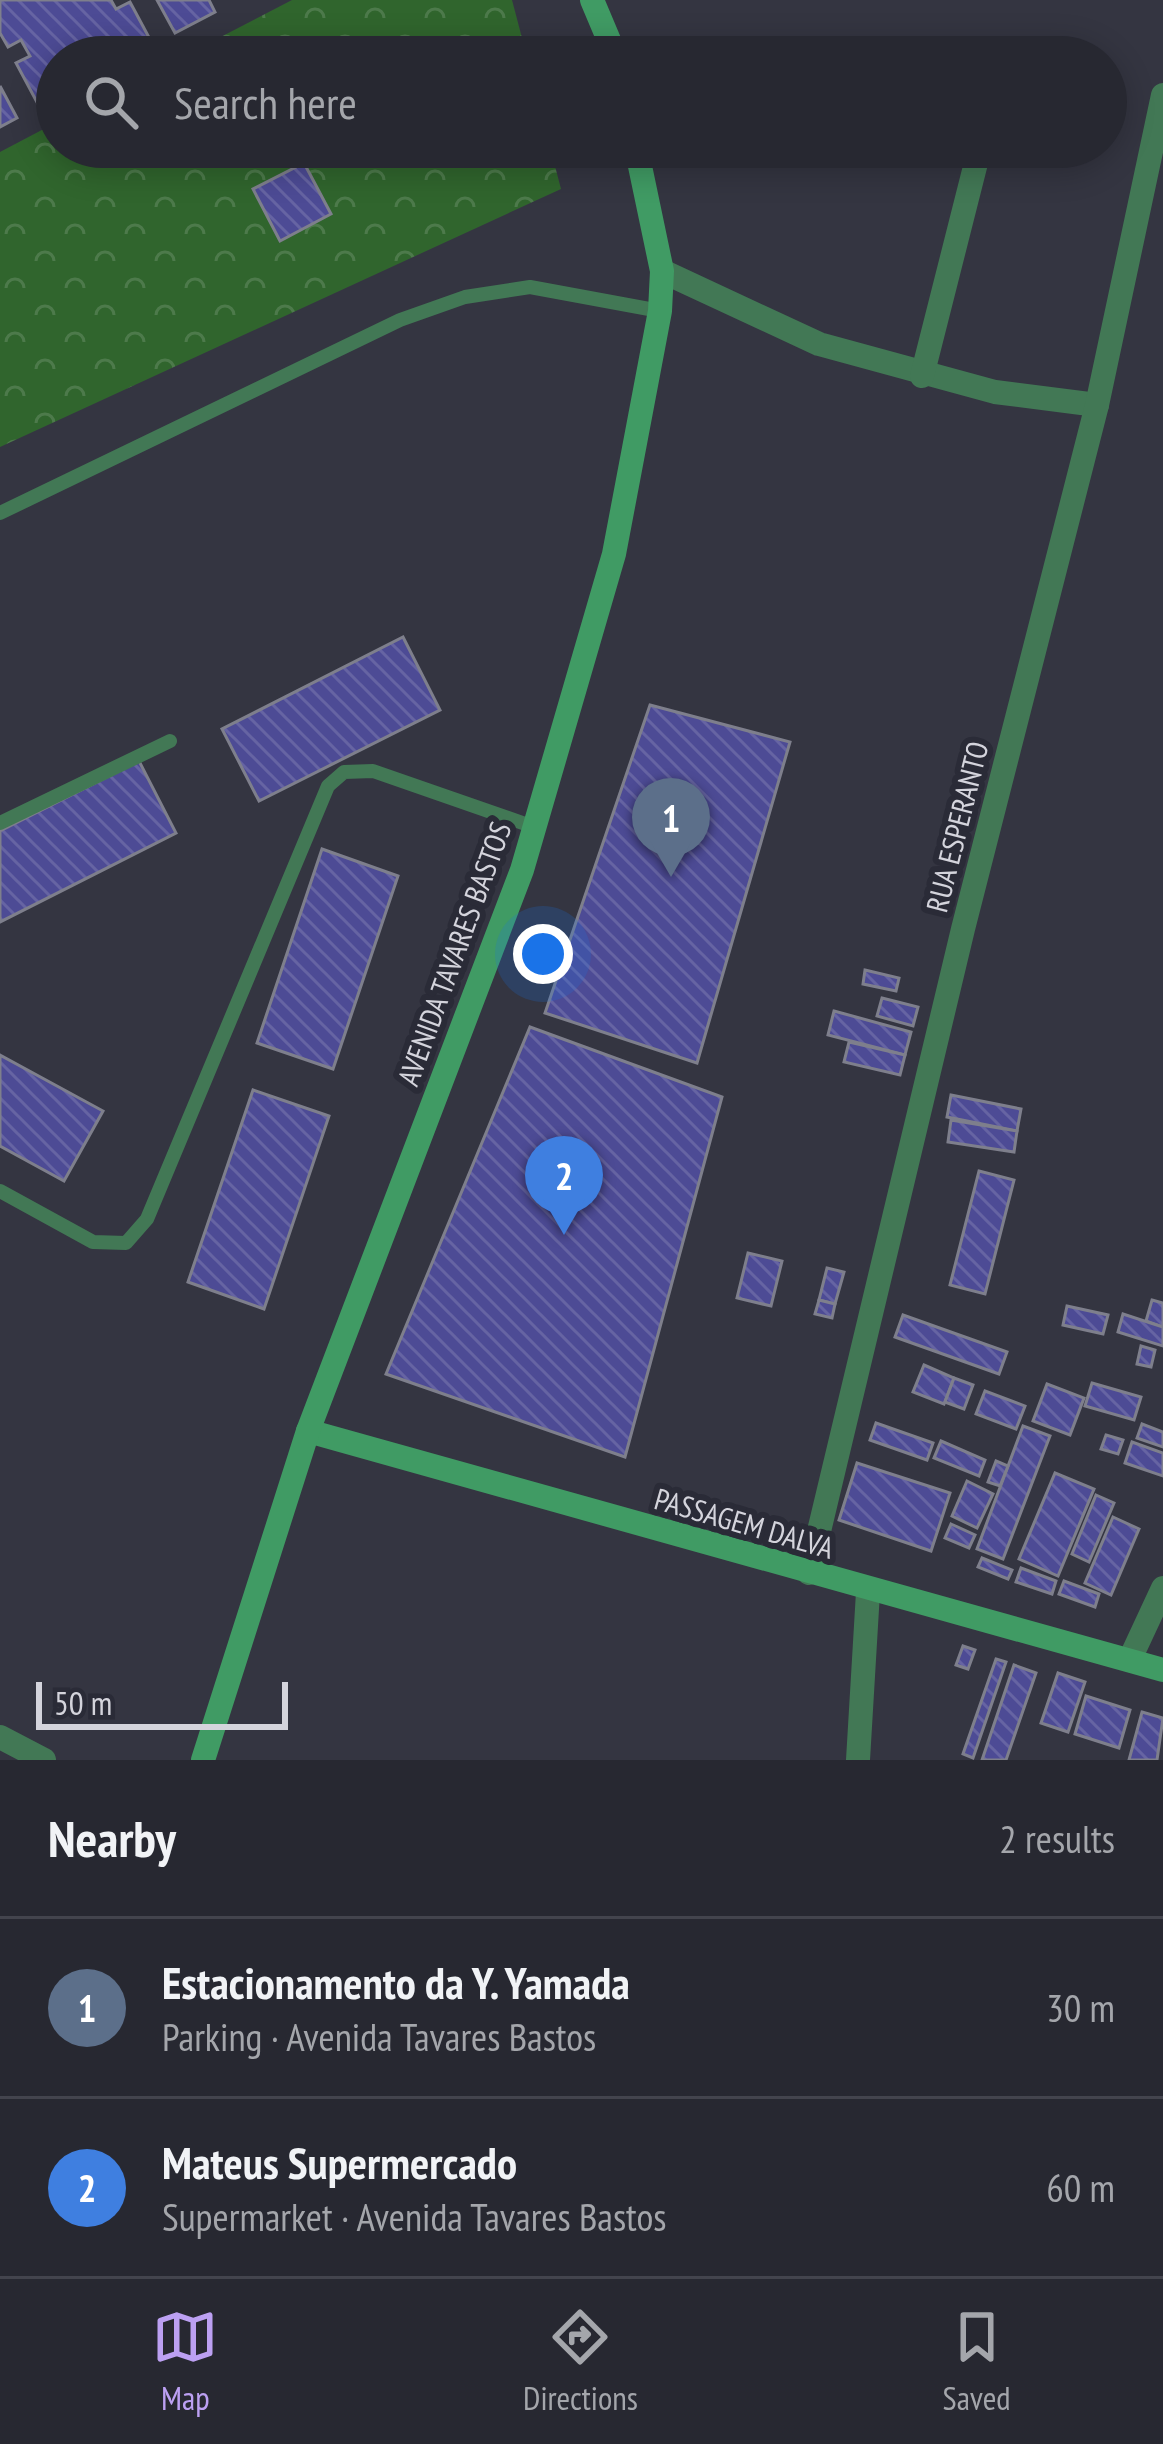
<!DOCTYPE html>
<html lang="en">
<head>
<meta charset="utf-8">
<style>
	body { margin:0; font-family:"PT Sans Narrow",sans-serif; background:#33343d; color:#f1f3f6 }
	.scale { position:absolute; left:36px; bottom:30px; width:252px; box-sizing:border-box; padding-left:12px; border:6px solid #d4d4dc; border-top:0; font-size:33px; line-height:42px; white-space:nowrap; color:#d4d4dc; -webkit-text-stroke:9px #2a2b37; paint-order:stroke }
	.you { position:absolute; left:543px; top:954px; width:42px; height:42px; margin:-30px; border:9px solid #fff; border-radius:50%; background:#1a73e8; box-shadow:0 0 0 18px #1a73e833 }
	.badge { display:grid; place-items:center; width:78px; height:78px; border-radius:50%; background:#bca0f2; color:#fff; font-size:39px; font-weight:700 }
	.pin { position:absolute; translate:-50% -99px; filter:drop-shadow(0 3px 6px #0008) }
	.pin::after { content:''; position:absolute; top:63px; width:42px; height:36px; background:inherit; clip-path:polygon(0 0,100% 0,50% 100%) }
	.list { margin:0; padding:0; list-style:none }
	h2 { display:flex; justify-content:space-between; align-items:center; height:156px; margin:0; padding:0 48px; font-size:51px }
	h2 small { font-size:39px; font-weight:400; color:#a4a6ab }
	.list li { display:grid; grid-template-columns:78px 1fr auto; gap:36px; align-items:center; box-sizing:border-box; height:180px; padding:0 48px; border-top:3px solid #43444d }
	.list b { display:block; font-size:45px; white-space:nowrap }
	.list p { margin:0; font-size:39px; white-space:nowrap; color:#a4a6ab }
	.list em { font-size:39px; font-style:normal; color:#a4a6ab }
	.icon { flex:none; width:66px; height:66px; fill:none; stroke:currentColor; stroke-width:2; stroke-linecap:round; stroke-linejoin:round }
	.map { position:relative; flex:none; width:1163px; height:1760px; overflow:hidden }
	.search { position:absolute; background:#272831; box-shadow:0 6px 30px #0003; left:36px; right:36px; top:36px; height:132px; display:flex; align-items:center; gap:30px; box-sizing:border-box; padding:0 42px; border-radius:66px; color:#a4a6ab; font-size:45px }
	.sheet { height:516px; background:#272831 }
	nav { display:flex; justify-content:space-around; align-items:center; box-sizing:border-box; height:168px; border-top:3px solid #43444d; background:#272831; font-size:33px; color:#a4a6ab }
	nav a { display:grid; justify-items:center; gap:6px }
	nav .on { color:#bca0f2 }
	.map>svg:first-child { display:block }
</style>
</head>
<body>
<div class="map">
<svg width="1163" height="1760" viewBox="0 0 1163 1760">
	<defs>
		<pattern id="forest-crowns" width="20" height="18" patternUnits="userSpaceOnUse" patternTransform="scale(3)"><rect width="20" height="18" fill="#30652d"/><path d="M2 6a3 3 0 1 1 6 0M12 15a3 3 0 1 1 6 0" fill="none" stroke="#4d7a4b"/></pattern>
		<pattern id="building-back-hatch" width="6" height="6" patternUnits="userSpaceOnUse" patternTransform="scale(3)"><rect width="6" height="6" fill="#4d4b95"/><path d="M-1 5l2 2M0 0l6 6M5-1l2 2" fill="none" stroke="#6664a3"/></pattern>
	</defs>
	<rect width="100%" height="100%" fill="#343541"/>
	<g fill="url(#forest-crowns)">
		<path d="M 292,0 L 512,0 L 527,57 L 182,57 Z"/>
		<path d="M 57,122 L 57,147 L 550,147 L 561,189 L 0,447 L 0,152 Z"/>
	</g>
	<g fill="url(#building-back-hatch)" stroke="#7e7f8c" stroke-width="3">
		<path d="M 0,0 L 111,0 L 116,9 L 130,2 L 153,45 L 131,57 L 57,57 L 57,97 L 39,106 L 16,63 L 30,56 L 21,40 L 8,47 L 0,33 Z"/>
		<path d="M 157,0 L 209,0 L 215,12 L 175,33 Z"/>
		<path d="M 0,86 L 17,118 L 0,127 Z"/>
		<path d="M 304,163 L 331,214 L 280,241 L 253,189 Z"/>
		<path d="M 403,637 L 440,710 L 259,801 L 222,729 Z"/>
		<path d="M 650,705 L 790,742 L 697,1063 L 545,1013 Z"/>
		<path d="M 139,761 L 176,833 L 0,922 L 0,831 Z"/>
		<path d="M 322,849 L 398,876 L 333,1069 L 257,1043 Z"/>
		<path d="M 865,970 L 899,978 L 896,991 L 863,984 Z"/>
		<path d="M 882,998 L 918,1007 L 913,1026 L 877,1016 Z"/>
		<path d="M 834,1011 L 911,1032 L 905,1055 L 828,1035 Z"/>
		<path d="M 530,1027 L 722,1097 L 625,1457 L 386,1374 Z"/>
		<path d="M 849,1042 L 905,1055 L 900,1075 L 844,1062 Z"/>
		<path d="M 0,1055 L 103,1111 L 64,1181 L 0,1146 Z"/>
		<path d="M 253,1090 L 329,1116 L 264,1309 L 188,1282 Z"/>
		<path d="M 951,1095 L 1021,1109 L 1017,1131 L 947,1117 Z"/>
		<path d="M 951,1120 L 1017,1131 L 1014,1152 L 948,1142 Z"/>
		<path d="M 979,1171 L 1014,1180 L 985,1294 L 950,1285 Z"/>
		<path d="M 748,1253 L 782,1261 L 771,1306 L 737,1298 Z"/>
		<path d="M 827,1268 L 844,1272 L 835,1304 L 819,1300 Z"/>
		<path d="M 819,1300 L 835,1304 L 832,1318 L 815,1314 Z"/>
		<path d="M 1152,1300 L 1163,1303 L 1163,1327 L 1146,1321 Z"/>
		<path d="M 1067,1306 L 1108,1315 L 1103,1334 L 1063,1325 Z"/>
		<path d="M 1123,1314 L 1163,1327 L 1163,1346 L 1118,1332 Z"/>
		<path d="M 903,1315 L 1007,1352 L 999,1374 L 895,1337 Z"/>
		<path d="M 1141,1346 L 1155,1350 L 1151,1367 L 1137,1364 Z"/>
		<path d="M 924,1365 L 954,1378 L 944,1404 L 913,1392 Z"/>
		<path d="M 954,1378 L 973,1385 L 964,1409 L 945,1402 Z"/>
		<path d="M 1092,1383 L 1141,1397 L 1134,1420 L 1085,1406 Z"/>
		<path d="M 1047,1384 L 1084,1398 L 1070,1435 L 1033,1421 Z"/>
		<path d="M 985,1391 L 1025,1406 L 1016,1429 L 976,1414 Z"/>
		<path d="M 876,1423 L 933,1443 L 927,1460 L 870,1440 Z"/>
		<path d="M 1142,1424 L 1163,1432 L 1163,1447 L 1137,1438 Z"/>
		<path d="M 1023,1426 L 1050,1436 L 1003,1559 L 977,1549 Z"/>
		<path d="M 1106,1435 L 1123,1440 L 1118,1454 L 1101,1449 Z"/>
		<path d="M 941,1441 L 985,1460 L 979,1476 L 934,1458 Z"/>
		<path d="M 1132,1442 L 1163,1453 L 1163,1476 L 1125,1463 Z"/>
		<path d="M 996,1461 L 1008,1466 L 1000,1486 L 988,1482 Z"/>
		<path d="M 857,1463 L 950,1493 L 931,1551 L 839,1520 Z"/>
		<path d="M 1055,1473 L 1094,1489 L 1058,1576 L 1019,1559 Z"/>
		<path d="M 967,1481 L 993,1494 L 977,1528 L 952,1516 Z"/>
		<path d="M 1096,1495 L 1114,1503 L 1089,1562 L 1072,1554 Z"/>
		<path d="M 1113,1517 L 1139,1529 L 1111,1595 L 1085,1583 Z"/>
		<path d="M 951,1524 L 975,1535 L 969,1548 L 945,1538 Z"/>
		<path d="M 982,1558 L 1012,1570 L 1008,1579 L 978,1567 Z"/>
		<path d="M 1021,1568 L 1056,1581 L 1052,1594 L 1016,1582 Z"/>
		<path d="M 1064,1581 L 1099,1594 L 1095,1607 L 1059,1594 Z"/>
		<path d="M 963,1646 L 975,1650 L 968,1669 L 956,1665 Z"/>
		<path d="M 996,1659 L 1006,1662 L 973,1758 L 963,1754 Z"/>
		<path d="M 1014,1665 L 1036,1673 L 1006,1760 L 982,1760 Z"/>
		<path d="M 1058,1673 L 1085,1682 L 1068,1732 L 1041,1723 Z"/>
		<path d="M 1086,1696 L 1130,1710 L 1119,1748 L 1075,1734 Z"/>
		<path d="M 1142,1712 L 1163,1718 L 1157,1760 L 1129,1760 Z"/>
	</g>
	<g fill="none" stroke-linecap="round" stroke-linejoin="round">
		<g stroke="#427855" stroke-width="14">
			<path d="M 0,513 L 400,320 L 465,297 L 530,287 L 660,311"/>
			<path d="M 0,823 L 170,741"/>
			<path d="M 0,1191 L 93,1242 L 126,1243 L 147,1219 L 328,786 L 344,772 L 373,771 L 534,827"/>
		</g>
		<g stroke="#427855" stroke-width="24">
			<path d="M 662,271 L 819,344 L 995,392 L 1097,405"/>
			<path d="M 922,376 L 980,147"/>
			<path d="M 809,1573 L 963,929 L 1097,405 L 1163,95"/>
			<path d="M 1130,1659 L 1163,1588"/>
			<path d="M 0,1737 L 44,1760"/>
			<path d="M 858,1760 L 868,1592"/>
		</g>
		<g stroke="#409b64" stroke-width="24">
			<path d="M 592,0 L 616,57"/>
			<path d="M 308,1431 L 1163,1670"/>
			<path d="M 203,1760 L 308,1431 L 522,870 L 614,554 L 660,311 L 662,271 L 636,147"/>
		</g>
	</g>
	<g text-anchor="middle" stroke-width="12" stroke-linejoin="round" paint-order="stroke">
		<g font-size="30" fill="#d4d4dc" stroke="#2a2b37">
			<text transform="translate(958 827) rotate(-76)" y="10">RUA ESPERANTO</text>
			<text transform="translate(455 954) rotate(-70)" y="10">AVENIDA TAVARES BASTOS</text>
			<text transform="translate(744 1524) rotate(16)" y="10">PASSAGEM DALVA</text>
		</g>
	</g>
</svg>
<div class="scale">50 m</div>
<div class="you"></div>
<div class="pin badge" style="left:671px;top:877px;background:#5c6f8a">1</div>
<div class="pin badge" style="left:564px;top:1235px;background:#3f7fe0">2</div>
<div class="search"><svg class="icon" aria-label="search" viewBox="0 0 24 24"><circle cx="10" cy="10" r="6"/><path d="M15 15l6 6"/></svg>Search here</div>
</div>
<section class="sheet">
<h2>Nearby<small>2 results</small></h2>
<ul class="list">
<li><span class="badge" style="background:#5c6f8a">1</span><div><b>Estacionamento da Y. Yamada</b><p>Parking · Avenida Tavares Bastos</p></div><em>30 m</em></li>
<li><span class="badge" style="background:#3f7fe0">2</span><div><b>Mateus Supermercado</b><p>Supermarket · Avenida Tavares Bastos</p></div><em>60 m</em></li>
</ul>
</section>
<nav>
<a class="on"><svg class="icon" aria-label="map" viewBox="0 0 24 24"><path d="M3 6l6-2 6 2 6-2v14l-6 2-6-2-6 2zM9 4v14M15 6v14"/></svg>Map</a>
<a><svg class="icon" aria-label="directions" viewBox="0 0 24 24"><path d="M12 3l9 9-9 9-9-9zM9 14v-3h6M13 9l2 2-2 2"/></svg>Directions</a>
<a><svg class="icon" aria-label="saved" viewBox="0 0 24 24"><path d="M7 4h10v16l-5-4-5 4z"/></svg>Saved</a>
</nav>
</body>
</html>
